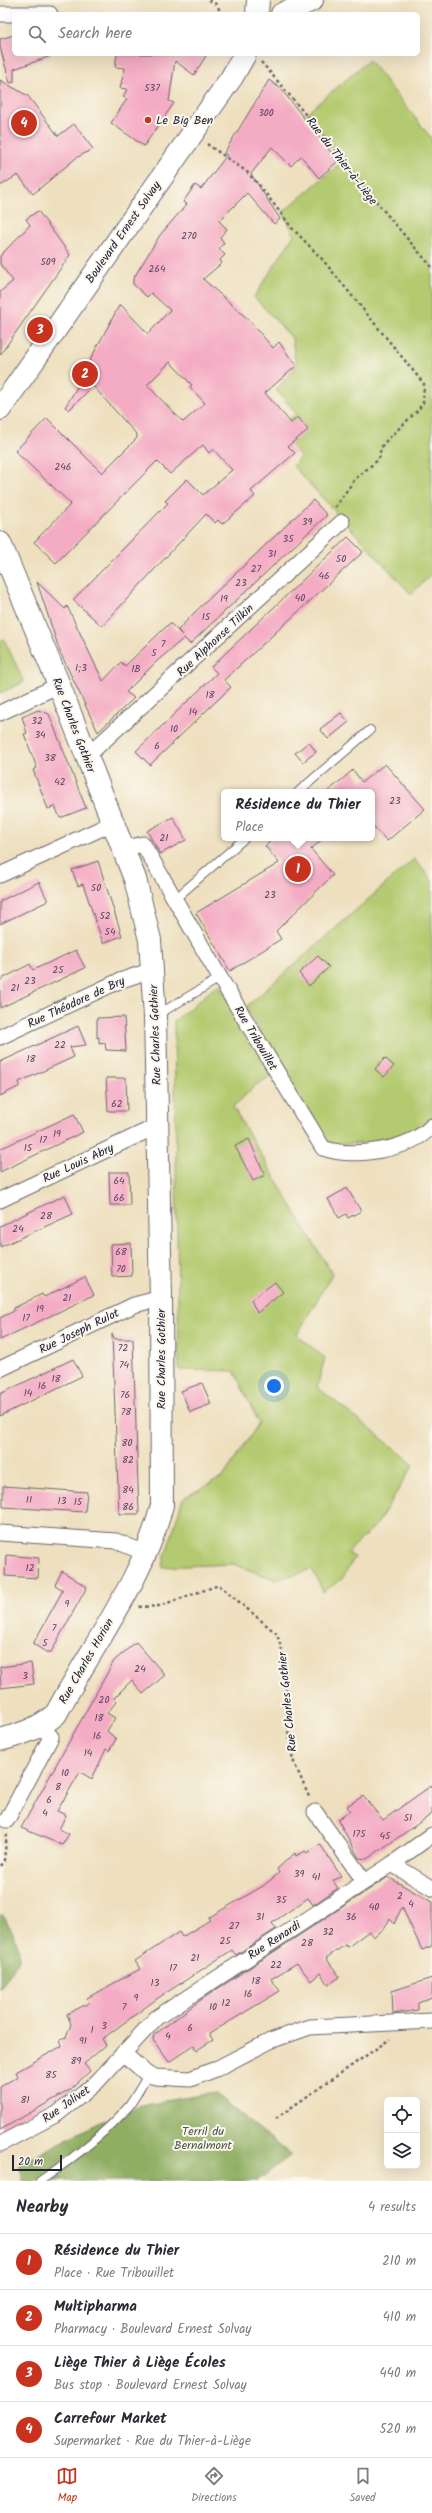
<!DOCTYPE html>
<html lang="en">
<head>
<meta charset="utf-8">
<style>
	body { margin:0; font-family:Kalam,sans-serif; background:#f7f7f7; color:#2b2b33 }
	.controls { position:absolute; right:12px; bottom:12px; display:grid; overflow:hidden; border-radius:6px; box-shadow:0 4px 16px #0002 }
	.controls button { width:36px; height:36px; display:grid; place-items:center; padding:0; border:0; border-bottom:1px solid #e1e1e2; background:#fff; color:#2b2b33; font:20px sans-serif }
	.scale { position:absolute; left:12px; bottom:10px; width:50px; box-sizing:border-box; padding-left:4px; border:2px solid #22223b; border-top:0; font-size:11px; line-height:14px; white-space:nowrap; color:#22223b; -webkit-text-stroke:3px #fbf7ec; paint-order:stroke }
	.you { position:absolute; left:274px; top:1386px; width:14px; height:14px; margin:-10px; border:3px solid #fff; border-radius:50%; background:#1a73e8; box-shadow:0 0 0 6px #1a73e833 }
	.badge { display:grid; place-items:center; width:26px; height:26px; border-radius:50%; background:#c8321e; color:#fff; font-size:13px; font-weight:700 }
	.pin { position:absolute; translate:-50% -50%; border:2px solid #fff; box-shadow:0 1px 4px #0006 }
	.popup { position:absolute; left:221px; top:789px; width:154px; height:52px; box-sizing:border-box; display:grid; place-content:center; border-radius:6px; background:#fff; filter:drop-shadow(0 1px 3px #0005); font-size:13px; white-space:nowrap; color:#7c7c81 }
	.popup b { font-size:15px; color:#2b2b33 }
	.popup::after { content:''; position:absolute; left:50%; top:100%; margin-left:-8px; border:8px solid transparent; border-top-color:#fff }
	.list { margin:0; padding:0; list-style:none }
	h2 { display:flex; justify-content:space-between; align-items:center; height:52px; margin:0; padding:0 16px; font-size:17px }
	h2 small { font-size:13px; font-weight:400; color:#7c7c81 }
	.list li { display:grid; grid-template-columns:26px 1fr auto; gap:12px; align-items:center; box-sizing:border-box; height:56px; padding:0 16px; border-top:1px solid #e1e1e2 }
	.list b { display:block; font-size:15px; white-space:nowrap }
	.list p { margin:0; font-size:13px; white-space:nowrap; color:#7c7c81 }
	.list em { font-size:13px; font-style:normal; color:#7c7c81 }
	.icon { flex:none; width:22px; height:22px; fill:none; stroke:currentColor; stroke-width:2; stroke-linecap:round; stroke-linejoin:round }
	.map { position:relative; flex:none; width:432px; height:2181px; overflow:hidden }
	.search { position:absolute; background:#fff; box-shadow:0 4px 16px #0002; left:12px; right:12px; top:12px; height:44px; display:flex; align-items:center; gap:10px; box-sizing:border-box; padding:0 14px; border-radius:6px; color:#7c7c81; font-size:15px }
	.sheet { height:276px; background:#fff }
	nav { display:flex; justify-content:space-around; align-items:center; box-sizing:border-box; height:56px; border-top:1px solid #e1e1e2; background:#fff; font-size:11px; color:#7c7c81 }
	nav a { display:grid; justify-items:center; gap:2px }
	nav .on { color:#c8321e }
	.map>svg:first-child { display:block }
</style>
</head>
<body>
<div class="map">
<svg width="432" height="2181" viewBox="0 0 432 2181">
	<rect width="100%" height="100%" fill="#fbf7ec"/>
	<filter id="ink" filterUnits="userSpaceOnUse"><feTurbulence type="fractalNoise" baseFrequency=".025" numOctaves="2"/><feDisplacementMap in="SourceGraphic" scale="8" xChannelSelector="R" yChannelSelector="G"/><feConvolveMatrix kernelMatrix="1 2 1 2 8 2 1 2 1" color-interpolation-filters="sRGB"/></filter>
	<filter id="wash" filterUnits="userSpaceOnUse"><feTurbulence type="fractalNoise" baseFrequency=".012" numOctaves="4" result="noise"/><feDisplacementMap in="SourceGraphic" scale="16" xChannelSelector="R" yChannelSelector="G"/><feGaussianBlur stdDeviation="0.9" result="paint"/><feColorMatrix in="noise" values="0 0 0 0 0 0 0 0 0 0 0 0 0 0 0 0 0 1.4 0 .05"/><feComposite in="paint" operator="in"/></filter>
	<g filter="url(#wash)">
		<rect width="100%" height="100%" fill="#eee0bf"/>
		<g fill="#b4ca6f" stroke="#6b7655">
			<path d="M 369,60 L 432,139 L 432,574 L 411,594 L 293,466 L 300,456 L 278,431 L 296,413 L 276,390 L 296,367 L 292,338 L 254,297 L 294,235 L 283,212 L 344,160 L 307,113 Z"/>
			<path d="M 4,639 L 24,682 L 0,693 L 0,641 Z"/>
			<path d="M 414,859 L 432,880 L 432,1121 L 400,1143 L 324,1144 L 246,1007 Z"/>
			<path d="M 219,984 L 274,1074 L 256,1085 L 233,1107 L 332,1274 L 297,1335 L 325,1358 L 317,1387 L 414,1464 L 377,1524 L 347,1553 L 355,1557 L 342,1579 L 323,1592 L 312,1569 L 276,1580 L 233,1564 L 162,1567 L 183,1498 L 223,1477 L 259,1423 L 234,1371 L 179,1370 L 174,1021 Z"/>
		</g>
		<g fill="#8fae62" stroke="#58684e">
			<path d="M 0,1915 L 4,1917 C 25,1954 24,1954 0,1989 Z"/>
			<path d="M 215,2093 L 291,2155 L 257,2181 L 23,2181 L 19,2164 L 98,2123 L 145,2104 Z"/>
		</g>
		<g id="blocks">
			<g fill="#f4acc4" fill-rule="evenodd">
				<path d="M 14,35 L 14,54 L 51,54 L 51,56 L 14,69 L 14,82 L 10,83 L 0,47 L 0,39 Z"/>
				<path d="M 117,54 L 207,54 L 194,75 L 175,61 L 169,101 L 174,103 L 144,146 L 111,123 L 127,99 L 123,97 L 127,89 L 120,88 L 125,68 L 115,67 Z"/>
				<path d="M 0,80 L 28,96 L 58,136 L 74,124 L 93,149 L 76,158 L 33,194 L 18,175 L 0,186 Z"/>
				<path d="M 269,80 L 281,89 L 338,161 L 319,178 L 301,156 L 291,166 L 272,147 L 251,174 L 280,219 L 274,224 L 247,193 L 219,221 L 227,229 L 220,237 L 224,243 L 219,248 L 225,255 L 220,260 L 222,263 L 203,279 L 248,319 L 273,348 L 279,342 L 296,366 L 265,393 L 291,423 L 298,417 L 308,430 L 288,446 L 295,453 L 251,491 L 255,496 L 247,503 L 222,524 L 218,520 L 215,523 L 206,514 L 102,626 L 73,600 L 168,503 L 165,501 L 187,479 L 203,495 L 232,470 L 213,449 L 209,453 L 203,445 L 170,474 L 157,461 L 56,563 L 34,542 L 71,504 L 15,451 L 47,418 L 102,473 L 137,438 L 137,435 L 93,386 L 69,410 L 65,407 L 84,376 L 90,360 L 120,304 L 148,334 L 170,310 L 151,293 L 147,297 L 133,284 L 133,279 L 160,235 L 187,204 L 183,202 L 195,185 L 201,189 L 227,155 L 224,153 ZM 170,362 L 192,385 L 190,387 L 205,403 L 183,422 L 147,385 Z"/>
				<path d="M 38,211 L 70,255 L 0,355 L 0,292 L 13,281 L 0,264 L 0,256 L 30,225 L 26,219 Z"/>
				<path d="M 313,500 L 327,515 L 190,644 L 184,638 L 156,662 L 126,692 L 134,698 L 98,732 L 60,652 L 37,582 L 65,609 L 67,606 L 103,681 L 121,662 L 125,666 L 170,623 L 182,635 L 178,630 L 194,613 Z"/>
				<path d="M 348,537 L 363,552 L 224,680 L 231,687 L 150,765 L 136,751 L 217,673 L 211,667 Z"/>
				<path d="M 38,710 L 49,714 L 86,808 L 60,818 L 55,806 L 48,809 L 33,770 L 37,768 L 24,734 L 27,733 L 22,717 Z"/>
				<path d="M 341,713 L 349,722 L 328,739 L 320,729 Z"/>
				<path d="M 309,742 L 316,752 L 303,762 L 295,753 Z"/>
				<path d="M 385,764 L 425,809 L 387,841 L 372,825 L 372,792 L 327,792 L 353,770 L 362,782 Z"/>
				<path d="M 173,817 L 186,840 L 160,854 L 147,831 Z"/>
				<path d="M 274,838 L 324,838 L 311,849 L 333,875 L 276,931 L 281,939 L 230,971 L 196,913 L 279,863 L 265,846 Z"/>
				<path d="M 98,861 L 122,936 L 103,943 L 83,884 L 78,886 L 72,870 Z"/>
				<path d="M 39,882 L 48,901 L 0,924 L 0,901 Z"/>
				<path d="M 76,950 L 85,968 L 0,1008 L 0,980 L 30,964 L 33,970 Z"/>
				<path d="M 318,956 L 329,967 L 309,986 L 299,973 Z"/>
				<path d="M 124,1017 L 126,1051 L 106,1050 L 105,1043 L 99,1044 L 99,1037 L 97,1038 L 97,1018 Z"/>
				<path d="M 78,1026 L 86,1045 L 70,1047 L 74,1057 L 19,1082 L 20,1086 L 0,1096 L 0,1062 Z"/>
				<path d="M 385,1058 L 394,1066 L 384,1077 L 375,1069 Z"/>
				<path d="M 106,1078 L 126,1078 L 127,1111 L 108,1111 Z"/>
				<path d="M 74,1114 L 83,1132 L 0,1172 L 0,1149 Z"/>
				<path d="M 249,1139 L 265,1175 L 253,1181 L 235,1146 Z"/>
				<path d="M 109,1172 L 129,1172 L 130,1205 L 110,1205 Z"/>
				<path d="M 347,1188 L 361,1211 L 348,1218 L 346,1214 L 339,1218 L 328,1199 Z"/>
				<path d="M 65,1195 L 73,1214 L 0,1247 L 0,1226 Z"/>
				<path d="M 131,1243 L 132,1276 L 112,1277 L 111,1244 Z"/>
				<path d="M 85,1277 L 94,1295 L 0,1340 L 0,1318 L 14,1311 L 14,1308 L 42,1294 L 44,1297 Z"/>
				<path d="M 275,1282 L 283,1292 L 257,1313 L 251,1300 Z"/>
				<path d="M 112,1334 L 115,1339 L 133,1339 L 139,1514 L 119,1514 Z"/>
				<path d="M 73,1359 L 82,1376 L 0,1416 L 0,1394 Z"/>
				<path d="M 202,1383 L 211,1404 L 190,1412 L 181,1391 Z"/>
				<path d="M 3,1486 L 87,1492 L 85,1512 L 3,1507 Z"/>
				<path d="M 6,1555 L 39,1558 L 38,1578 L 5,1576 Z"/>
				<path d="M 62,1571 L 87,1587 L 51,1652 L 46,1652 L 33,1644 L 63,1590 L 55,1585 Z"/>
				<path d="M 136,1642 L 165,1675 L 143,1694 L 132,1680 L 114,1698 L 117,1701 L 107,1713 L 115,1718 L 107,1731 L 116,1739 L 109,1751 L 106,1749 L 92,1779 L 80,1772 L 57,1811 L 66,1815 L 59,1829 L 69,1834 L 62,1845 L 21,1828 L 114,1661 Z"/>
				<path d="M 31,1663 L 34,1684 L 1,1688 L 0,1667 Z"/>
				<path d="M 432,1785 L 432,1814 L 367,1859 L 359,1858 L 338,1820 L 350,1811 L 347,1806 L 363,1796 L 383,1820 Z"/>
				<path d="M 320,1844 L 341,1876 L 333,1881 L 338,1888 L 313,1905 L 308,1898 L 272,1923 L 276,1929 L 236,1955 L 232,1950 L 158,1998 L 102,2039 L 106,2045 L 84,2064 L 90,2071 L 70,2090 L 0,2130 L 0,2087 L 18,2076 L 16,2072 L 62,2046 L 60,2040 L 66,2038 L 71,2024 L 67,2014 L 89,2003 L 87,1998 L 140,1969 L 135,1961 L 179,1932 L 182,1937 L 210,1920 L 208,1918 L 263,1886 L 279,1873 L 277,1869 L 295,1853 L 296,1856 L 305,1851 L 307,1854 Z"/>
				<path d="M 388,1877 L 432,1902 L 432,1946 L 422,1950 L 402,1907 L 394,1924 L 390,1918 L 385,1928 L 373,1937 L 369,1931 L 348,1947 L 345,1945 L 326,1958 L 340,1977 L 328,1985 L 320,1973 L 311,1981 L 297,1963 L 271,1979 L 280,1991 L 209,2034 L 213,2040 L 197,2050 L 194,2045 L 169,2062 L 153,2040 L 154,2035 L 202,1999 Z"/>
				<path d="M 432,1978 L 432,1998 L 418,2003 L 418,2010 L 393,2014 L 392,1991 Z"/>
			</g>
		</g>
	</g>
	<g filter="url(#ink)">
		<use href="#blocks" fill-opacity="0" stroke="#696469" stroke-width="1"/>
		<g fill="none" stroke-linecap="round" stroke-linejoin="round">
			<defs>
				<g id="lane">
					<path d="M 298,792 L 370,730"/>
					<path d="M 175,899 L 245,838"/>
					<path d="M 157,1015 L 220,978"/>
					<path d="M 40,2181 C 72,2159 104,2135 129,2106 C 136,2096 142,2085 148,2075"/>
				</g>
				<g id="street">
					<path d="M 0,14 L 50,14"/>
					<path d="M 0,713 L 59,685"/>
					<path d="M 86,757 L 342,522"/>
					<path d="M 123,849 L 143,844 L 220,978 L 323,1148 C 353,1159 410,1150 432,1126"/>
					<path d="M 0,875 L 113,823"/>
					<path d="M 0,1037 L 119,981 L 152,970"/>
					<path d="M 0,1200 L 157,1126"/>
					<path d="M 0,1369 L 134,1305 L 161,1298"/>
					<path d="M 0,1533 L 116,1541 L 145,1553"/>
					<path d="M 315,1812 L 364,1881"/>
					<path d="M 7,1820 L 51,1737 L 42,1726"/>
					<path d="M 392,1864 L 432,1888"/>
					<path d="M 123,2053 L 148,2075 L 156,2077 L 190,2079 L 216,2069 L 270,2041 L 310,2027 L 432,2021"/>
					<path d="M 0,2144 L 57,2114 L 80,2096 L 96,2083 L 156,2018 L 392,1864 L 432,1835"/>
				</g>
				<g id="secondary">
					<path d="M 257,14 L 258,0"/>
					<path d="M 282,14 L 312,0"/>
					<path d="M 0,409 L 232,77 L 245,54"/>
					<path d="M 0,543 L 59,685 L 135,879 L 150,940 L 155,1017 L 161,1298 L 162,1505 C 144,1579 91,1647 56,1714 C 38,1729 22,1734 0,1740"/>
				</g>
			</defs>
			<use href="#lane" stroke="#696469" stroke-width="10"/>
			<use href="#street" stroke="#696469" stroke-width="17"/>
			<use href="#secondary" stroke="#696469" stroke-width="24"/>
			<g stroke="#696469" stroke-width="2.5" stroke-dasharray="3 3" stroke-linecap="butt">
				<path d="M 209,0 L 216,4 L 222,14"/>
				<path d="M 261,62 C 320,129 373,201 432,267"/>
				<path d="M 207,144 L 247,172 L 260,186 L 292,228 L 322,259 L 424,384 L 423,403 L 418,410 L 386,441 L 381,448 L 379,459 L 355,479 L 335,507"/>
				<path d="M 139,1607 L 159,1606 L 219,1585 L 277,1634 L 285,1661 L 287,1725 L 293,1760 L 310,1799"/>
				<path d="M 0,1866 L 4,1860 L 7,1834"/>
				<path d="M 276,2118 L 390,2039"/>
			</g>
			<use href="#lane" stroke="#fff" stroke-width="8"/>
			<use href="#street" stroke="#fff" stroke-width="15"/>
			<use href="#secondary" stroke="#fff" stroke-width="22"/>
		</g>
	</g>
	<circle fill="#c8321e" stroke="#fbf7ec" stroke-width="1.5" cx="148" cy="120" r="4"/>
	<g text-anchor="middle" stroke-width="4" stroke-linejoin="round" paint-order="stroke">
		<g font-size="10" fill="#56445d">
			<text x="152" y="91">537</text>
			<text x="266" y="116">300</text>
			<text x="189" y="239">270</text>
			<text x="48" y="265">509</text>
			<text x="157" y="272">264</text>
			<text x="63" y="470">246</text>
			<text x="307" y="525">39</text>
			<text x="288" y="542">35</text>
			<text x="272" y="557">31</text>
			<text x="341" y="562">50</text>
			<text x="256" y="572">27</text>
			<text x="324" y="579">46</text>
			<text x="241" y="586">23</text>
			<text x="300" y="601">40</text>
			<text x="224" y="602">19</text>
			<text x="206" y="620">15</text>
			<text x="163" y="647">7</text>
			<text x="154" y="656">5</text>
			<text x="81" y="671">1;3</text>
			<text x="136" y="672">1B</text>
			<text x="210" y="698">18</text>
			<text x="193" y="715">14</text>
			<text x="37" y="724">32</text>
			<text x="174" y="732">10</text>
			<text x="40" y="738">34</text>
			<text x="157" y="749">6</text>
			<text x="50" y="761">38</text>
			<text x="60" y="785">42</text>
			<text x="395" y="804">23</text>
			<text x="164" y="841">21</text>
			<text x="96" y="891">50</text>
			<text x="270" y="898">23</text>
			<text x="105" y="919">52</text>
			<text x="110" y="935">54</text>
			<text x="58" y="973">25</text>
			<text x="30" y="984">23</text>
			<text x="15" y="991">21</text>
			<text x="60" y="1048">22</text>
			<text x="31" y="1062">18</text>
			<text x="117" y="1107">62</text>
			<text x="57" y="1137">19</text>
			<text x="43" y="1143">17</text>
			<text x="28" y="1151">15</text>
			<text x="119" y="1184">64</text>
			<text x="119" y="1201">66</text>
			<text x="46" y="1219">28</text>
			<text x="18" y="1232">24</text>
			<text x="121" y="1255">68</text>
			<text x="121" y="1272">70</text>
			<text x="67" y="1301">21</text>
			<text x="40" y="1312">19</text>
			<text x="26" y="1321">17</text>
			<text x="123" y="1351">72</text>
			<text x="124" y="1368">74</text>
			<text x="56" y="1382">18</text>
			<text x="42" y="1389">16</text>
			<text x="28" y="1396">14</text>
			<text x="125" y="1398">76</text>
			<text x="126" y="1415">78</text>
			<text x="127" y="1446">80</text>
			<text x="128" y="1463">82</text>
			<text x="128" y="1493">84</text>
			<text x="29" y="1503">11</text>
			<text x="62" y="1504">13</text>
			<text x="78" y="1505">15</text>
			<text x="128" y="1510">86</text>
			<text x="30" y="1571">12</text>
			<text x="67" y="1607">9</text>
			<text x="54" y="1631">7</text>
			<text x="45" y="1646">5</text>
			<text x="140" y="1672">24</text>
			<text x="25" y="1679">3</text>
			<text x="104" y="1703">20</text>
			<text x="99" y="1721">18</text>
			<text x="97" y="1739">16</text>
			<text x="88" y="1756">14</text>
			<text x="65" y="1776">10</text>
			<text x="58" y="1790">8</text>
			<text x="49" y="1803">6</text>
			<text x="45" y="1816">4</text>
			<text x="408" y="1821">51</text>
			<text x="359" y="1837">175</text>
			<text x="385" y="1839">45</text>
			<text x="299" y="1877">39</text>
			<text x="316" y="1880">41</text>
			<text x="400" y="1899">2</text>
			<text x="281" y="1903">35</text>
			<text x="411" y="1907">4</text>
			<text x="374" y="1910">40</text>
			<text x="260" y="1920">31</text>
			<text x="351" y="1920">36</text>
			<text x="234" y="1929">27</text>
			<text x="328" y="1935">32</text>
			<text x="225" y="1944">25</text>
			<text x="307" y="1946">28</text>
			<text x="195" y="1961">21</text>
			<text x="276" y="1968">22</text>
			<text x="173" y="1971">17</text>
			<text x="256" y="1984">18</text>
			<text x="155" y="1986">13</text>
			<text x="248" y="1997">16</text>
			<text x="136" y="2001">9</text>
			<text x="226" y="2006">12</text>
			<text x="124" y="2010">7</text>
			<text x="213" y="2010">10</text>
			<text x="104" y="2029">3</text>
			<text x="190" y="2031">6</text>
			<text x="92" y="2033">1</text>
			<text x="168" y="2039">4</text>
			<text x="83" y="2044">91</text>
			<text x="76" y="2064">89</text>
			<text x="51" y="2078">85</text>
			<text x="25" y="2103">81</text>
		</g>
		<g font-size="12" fill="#22223b" stroke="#fbf7ec" text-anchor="start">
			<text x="156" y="124">Le Big Ben</text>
		</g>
		<g font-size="12" fill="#22223b" stroke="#fbf7ec">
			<text transform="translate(342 161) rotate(52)" y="4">Rue du Thier-à-Liège</text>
			<text transform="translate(123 232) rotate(-55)" y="4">Boulevard Ernest Solvay</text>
			<text transform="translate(215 640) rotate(-43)" y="4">Rue Alphonse Tilkin</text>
			<text transform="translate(74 725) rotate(69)" y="4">Rue Charles Gothier</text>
			<text transform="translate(76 1002) rotate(-25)" y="4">Rue Théodore de Bry</text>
			<text transform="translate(155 1035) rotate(-92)" y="4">Rue Charles Gothier</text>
			<text transform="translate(256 1038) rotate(59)" y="4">Rue Tribouillet</text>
			<text transform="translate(78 1163) rotate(-25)" y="4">Rue Louis Abry</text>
			<text transform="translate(79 1331) rotate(-26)" y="4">Rue Joseph Rulot</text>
			<text transform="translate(161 1359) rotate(-90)" y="4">Rue Charles Gothier</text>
			<text transform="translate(86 1661) rotate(-60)" y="4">Rue Charles Horion</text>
			<text transform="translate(287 1702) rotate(-96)" y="4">Rue Charles Gothier</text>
			<text transform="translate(274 1940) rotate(-33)" y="4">Rue Renardi</text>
			<text transform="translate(66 2104) rotate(-35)" y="4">Rue Jolivet</text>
		</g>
		<g font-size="12" fill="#4e544b" stroke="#fbf7ec">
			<text x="203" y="2135">Terril du<tspan x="203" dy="14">Bernalmont</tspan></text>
		</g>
	</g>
</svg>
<div class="controls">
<button><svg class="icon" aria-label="locate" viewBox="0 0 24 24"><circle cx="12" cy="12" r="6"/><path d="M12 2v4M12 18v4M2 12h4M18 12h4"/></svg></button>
<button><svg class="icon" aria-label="layers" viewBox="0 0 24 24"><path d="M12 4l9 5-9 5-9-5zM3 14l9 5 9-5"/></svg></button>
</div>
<div class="scale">20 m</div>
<div class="you"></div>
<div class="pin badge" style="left:298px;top:869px">1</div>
<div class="popup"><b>Résidence du Thier</b>Place</div>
<div class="pin badge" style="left:85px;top:374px">2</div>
<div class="pin badge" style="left:40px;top:330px">3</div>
<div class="pin badge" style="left:24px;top:123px">4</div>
<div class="search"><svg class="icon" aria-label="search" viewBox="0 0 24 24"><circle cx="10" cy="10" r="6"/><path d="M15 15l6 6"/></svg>Search here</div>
</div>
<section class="sheet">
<h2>Nearby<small>4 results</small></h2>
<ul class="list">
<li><span class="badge">1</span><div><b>Résidence du Thier</b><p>Place · Rue Tribouillet</p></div><em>210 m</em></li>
<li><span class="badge">2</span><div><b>Multipharma</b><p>Pharmacy · Boulevard Ernest Solvay</p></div><em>410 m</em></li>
<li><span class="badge">3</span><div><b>Liège Thier à Liège Écoles</b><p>Bus stop · Boulevard Ernest Solvay</p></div><em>440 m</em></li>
<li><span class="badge">4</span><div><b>Carrefour Market</b><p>Supermarket · Rue du Thier-à-Liège</p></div><em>520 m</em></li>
</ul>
</section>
<nav>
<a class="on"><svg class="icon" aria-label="map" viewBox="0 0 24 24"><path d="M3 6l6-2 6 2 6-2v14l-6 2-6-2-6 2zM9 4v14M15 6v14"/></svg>Map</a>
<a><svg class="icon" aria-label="directions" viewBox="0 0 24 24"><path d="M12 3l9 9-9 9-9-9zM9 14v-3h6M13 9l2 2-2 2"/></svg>Directions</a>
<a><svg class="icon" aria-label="saved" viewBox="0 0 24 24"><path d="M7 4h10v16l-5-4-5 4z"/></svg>Saved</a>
</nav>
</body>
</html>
